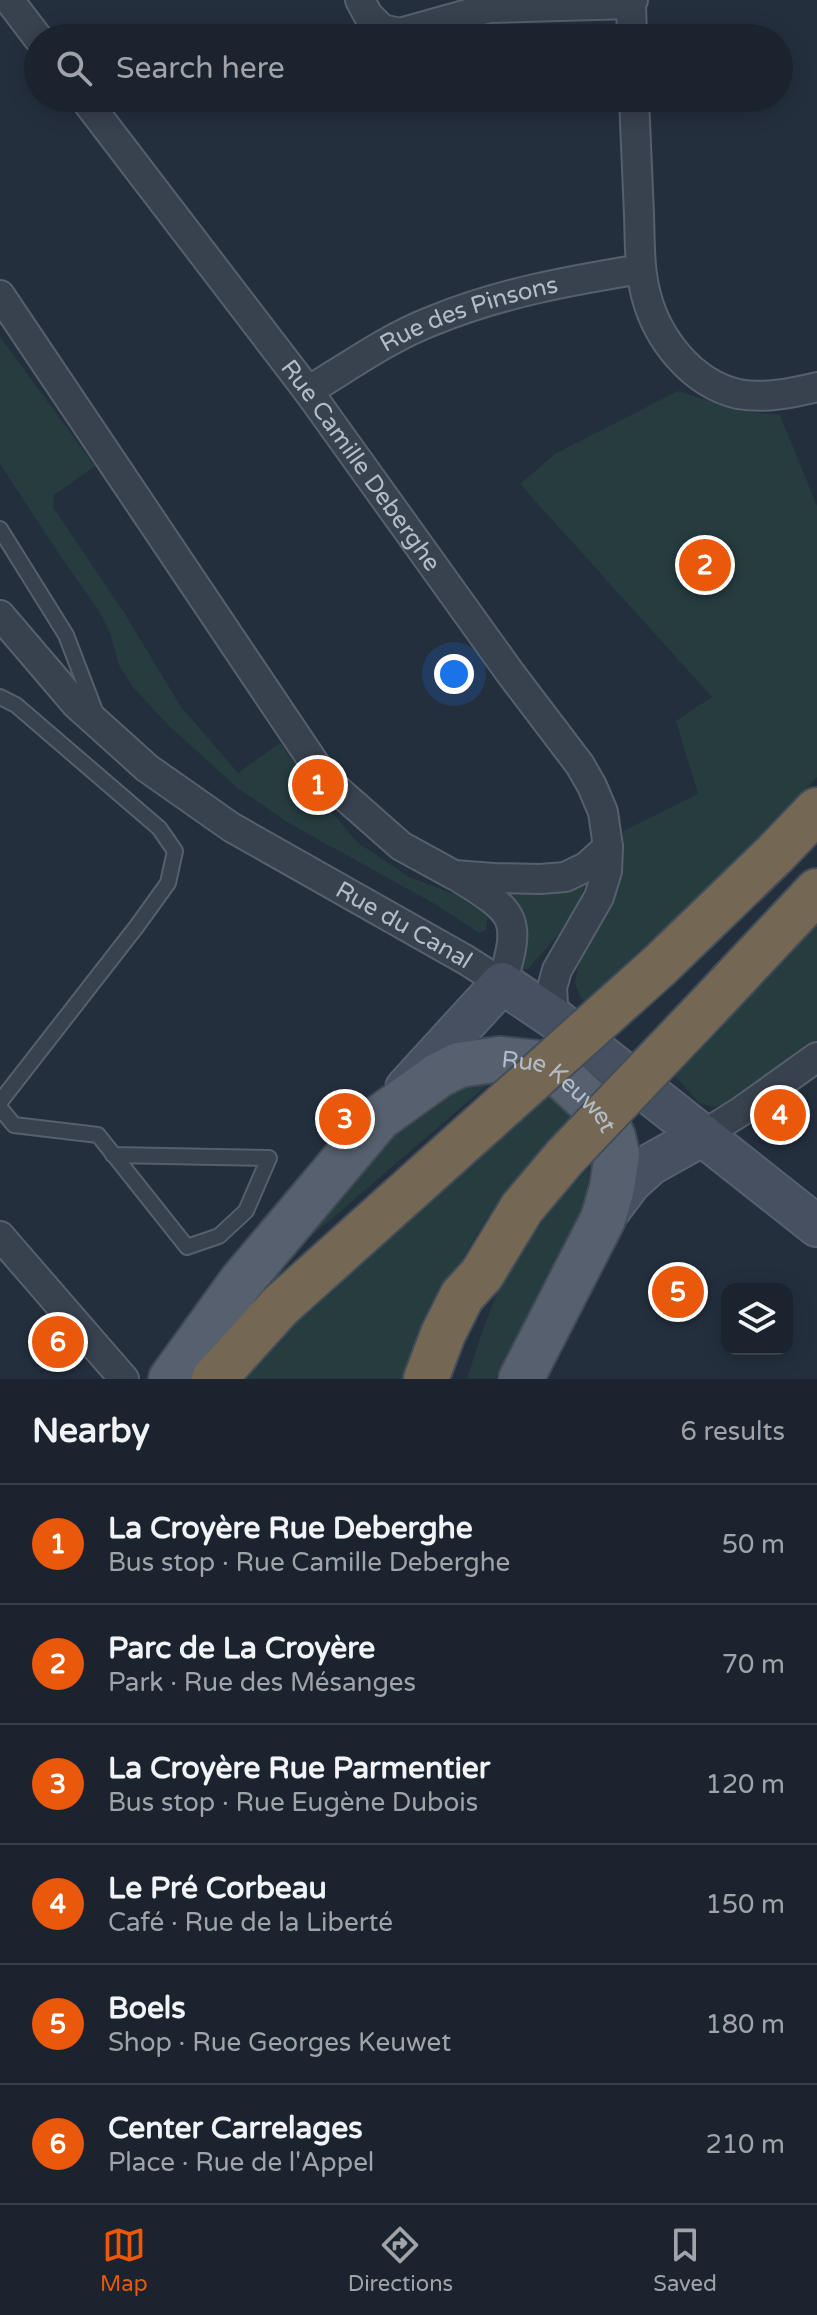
<!DOCTYPE html>
<html lang="en">
<head>
<meta charset="utf-8">
<style>
	body { margin:0; font-family:"Varela Round",sans-serif; background:#282f3a; color:#f1f3f6 }
	.controls { position:absolute; right:24px; bottom:24px; display:grid; overflow:hidden; border-radius:16px; box-shadow:0 4px 20px #0003 }
	.controls button { width:72px; height:72px; display:grid; place-items:center; padding:0; border:0; border-bottom:2px solid #39404a; background:#1b232e; color:#f1f3f6; font:40px sans-serif }
	.you { position:absolute; left:454px; top:674px; width:28px; height:28px; margin:-20px; border:6px solid #fff; border-radius:50%; background:#1a73e8; box-shadow:0 0 0 12px #1a73e833 }
	.badge { display:grid; place-items:center; width:52px; height:52px; border-radius:50%; background:#ea580c; color:#fff; font-size:26px; font-weight:700 }
	.pin { position:absolute; translate:-50% -50%; border:4px solid #fff; box-shadow:0 2px 8px #0006 }
	.list { margin:0; padding:0; list-style:none }
	h2 { display:flex; justify-content:space-between; align-items:center; height:104px; margin:0; padding:0 32px; font-size:34px }
	h2 small { font-size:26px; font-weight:400; color:#a0a4aa }
	.list li { display:grid; grid-template-columns:52px 1fr auto; gap:24px; align-items:center; box-sizing:border-box; height:120px; padding:0 32px; border-top:2px solid #39404a }
	.list b { display:block; font-size:30px; white-space:nowrap }
	.list p { margin:0; font-size:26px; white-space:nowrap; color:#a0a4aa }
	.list em { font-size:26px; font-style:normal; color:#a0a4aa }
	.icon { flex:none; width:44px; height:44px; fill:none; stroke:currentColor; stroke-width:2; stroke-linecap:round; stroke-linejoin:round }
	.map { position:relative; flex:none; width:817px; height:1379px; overflow:hidden }
	.search { position:absolute; background:#1b232e; box-shadow:0 4px 20px #0003; left:24px; right:24px; top:24px; height:88px; display:flex; align-items:center; gap:20px; box-sizing:border-box; padding:0 28px; border-radius:44px; color:#a0a4aa; font-size:30px }
	.sheet { height:824px; background:#1b232e }
	nav { display:flex; justify-content:space-around; align-items:center; box-sizing:border-box; height:112px; border-top:2px solid #39404a; background:#1b232e; font-size:22px; color:#a0a4aa }
	nav a { display:grid; justify-items:center; gap:4px }
	nav .on { color:#ea580c }
	.map>svg:first-child { display:block }
</style>
</head>
<body>
<div class="map">
<svg width="817" height="1379" viewBox="0 0 817 1379">
	<rect width="100%" height="100%" fill="#242f3e"/>
	<g fill="#263c3f">
		<path d="M 0,337 L 95,466 L 54,495 L 53,507 L 125,614 L 181,707 L 238,773 L 280,743 L 309,785 L 357,842 L 409,877 L 454,894 L 488,915 L 486,930 L 479,933 L 435,904 L 292,825 L 239,789 L 168,725 L 133,687 L 119,665 L 110,633 L 99,611 L 57,551 L 0,464 Z"/>
		<path d="M 678,391 L 740,411 L 780,415 L 817,506 L 817,777 L 758,841 L 586,1004 L 580,996 L 575,983 L 579,963 L 615,890 L 623,831 L 698,794 L 676,721 L 712,697 L 520,484 L 555,454 Z"/>
		<path d="M 591,869 L 577,905 L 558,935 L 529,968 L 520,971 L 500,890 Z"/>
		<path d="M 817,914 L 817,1044 L 738,1102 L 712,1107 L 699,1103 L 675,1076 L 725,1024 L 719,1018 Z"/>
		<path d="M 506,1069 L 258,1282 L 436,1086 Z"/>
		<path d="M 558,1083 L 584,1111 C 552,1145 516,1178 488,1217 C 455,1264 433,1326 411,1379 L 234,1379 L 252,1358 Z"/>
		<path d="M 589,1168 L 588,1209 L 568,1250 L 495,1379 L 467,1379 C 475,1354 483,1328 493,1303 C 515,1252 551,1208 589,1168 Z"/>
	</g>
	<g fill="none" stroke-linecap="round" stroke-linejoin="round">
		<defs>
			<g id="lane">
				<path d="M 0,529 L 66,635 L 97,716"/>
				<path d="M 0,697 L 16,705 L 159,828 L 175,851 L 168,883 L 137,926 L 0,1102"/>
				<path d="M 0,1108 L 14,1125 L 98,1135 L 187,1247 L 219,1236 L 246,1211 L 269,1158 L 113,1155"/>
			</g>
			<g id="street">
				<path d="M 9,0 L 38,38"/>
				<path d="M 360,0 L 368,15 L 382,29 L 400,33 L 489,8 L 631,4"/>
				<path d="M 632,38 L 631,4 L 633,0"/>
				<path id="s1" d="M 84,98 L 308,391 L 511,674 L 580,765 L 592,786 L 603,812 L 608,847 L 607,871 L 599,897 L 557,970 L 552,988 L 554,1018"/>
				<path d="M 634,98 C 636,137 637,176 639,215 C 640,241 639,269 646,295 C 657,338 691,383 738,394 C 764,399 792,393 817,387"/>
				<path d="M 0,295 L 325,779 L 401,846 L 454,875 L 494,878 L 540,879 L 565,877 L 586,867 L 608,847"/>
				<path id="s2" d="M 308,391 C 348,367 388,338 432,321 C 500,293 568,281 641,269"/>
				<path id="s3" d="M 0,615 L 76,704 L 147,768 L 231,827 L 466,960 L 502,983 C 523,916 514,912 458,877"/>
				<path d="M 703,1135 L 740,1112 L 817,1057"/>
				<path d="M 0,1236 L 124,1379"/>
			</g>
			<g id="secondary">
				<path d="M 406,1088 L 502,983 L 554,1018 L 817,1226"/>
				<path d="M 603,1219 L 630,1183 L 651,1164 L 703,1135"/>
			</g>
			<g id="primary">
				<path id="s4" d="M 171,1379 L 241,1282 L 379,1118 L 439,1075 L 459,1065 L 500,1059 L 539,1063 L 558,1073 L 601,1113 L 613,1137 L 617,1154 L 612,1188 L 603,1219 L 521,1379"/>
			</g>
			<g id="highway">
				<path d="M 659,966 L 776,853 L 817,810"/>
				<path d="M 707,1008 L 817,891"/>
				<path d="M 214,1379 L 280,1306"/>
				<path d="M 426,1379 L 443,1334 L 462,1296 L 482,1274"/>
			</g>
		</defs>
		<use href="#lane" stroke="#565f6c" stroke-width="18"/>
		<use href="#street" stroke="#565f6c" stroke-width="32"/>
		<use href="#secondary" stroke="#565f6c" stroke-width="44"/>
		<use href="#primary" stroke="#414a57" stroke-width="48"/>
		<use href="#highway" stroke="#434c59" stroke-width="48"/>
		<use href="#lane" stroke="#38414e" stroke-width="14"/>
		<use href="#street" stroke="#38414e" stroke-width="28"/>
		<use href="#secondary" stroke="#465061" stroke-width="40"/>
		<use href="#primary" stroke="#56606e" stroke-width="44"/>
		<use href="#highway" stroke="#746855" stroke-width="44"/>
		<defs>
			<g id="highway-bridge">
				<path d="M 482,1274 L 522,1208 L 565,1157 L 707,1008"/>
				<path d="M 280,1306 L 659,966"/>
			</g>
		</defs>
		<use href="#highway-bridge" stroke="#434c59" stroke-width="48" stroke-linecap="butt"/>
		<use href="#highway-bridge" stroke="#746855" stroke-width="44"/>
	</g>
	<g text-anchor="middle" stroke-width="6" stroke-linejoin="round" paint-order="stroke">
		<g font-size="24" fill="#b4bcc9" stroke="#1d2633">
			<text dy="8" stroke="none"><textPath href="#s2" startOffset="180">Rue des Pinsons</textPath></text>
			<text dy="8" stroke="none"><textPath href="#s1" startOffset="460">Rue Camille Deberghe</textPath></text>
			<text dy="8" stroke="none"><textPath href="#s3" startOffset="514">Rue du Canal</textPath></text>
			<text dy="8" stroke="none"><textPath href="#s4" startOffset="542">Rue Keuwet</textPath></text>
		</g>
	</g>
</svg>
<div class="controls">
<button><svg class="icon" aria-label="layers" viewBox="0 0 24 24"><path d="M12 4l9 5-9 5-9-5zM3 14l9 5 9-5"/></svg></button>
</div>
<div class="you"></div>
<div class="pin badge" style="left:318px;top:785px">1</div>
<div class="pin badge" style="left:705px;top:565px">2</div>
<div class="pin badge" style="left:345px;top:1119px">3</div>
<div class="pin badge" style="left:780px;top:1115px">4</div>
<div class="pin badge" style="left:678px;top:1292px">5</div>
<div class="pin badge" style="left:58px;top:1342px">6</div>
<div class="search"><svg class="icon" aria-label="search" viewBox="0 0 24 24"><circle cx="10" cy="10" r="6"/><path d="M15 15l6 6"/></svg>Search here</div>
</div>
<section class="sheet">
<h2>Nearby<small>6 results</small></h2>
<ul class="list">
<li><span class="badge">1</span><div><b>La Croyère Rue Deberghe</b><p>Bus stop · Rue Camille Deberghe</p></div><em>50 m</em></li>
<li><span class="badge">2</span><div><b>Parc de La Croyère</b><p>Park · Rue des Mésanges</p></div><em>70 m</em></li>
<li><span class="badge">3</span><div><b>La Croyère Rue Parmentier</b><p>Bus stop · Rue Eugène Dubois</p></div><em>120 m</em></li>
<li><span class="badge">4</span><div><b>Le Pré Corbeau</b><p>Café · Rue de la Liberté</p></div><em>150 m</em></li>
<li><span class="badge">5</span><div><b>Boels</b><p>Shop · Rue Georges Keuwet</p></div><em>180 m</em></li>
<li><span class="badge">6</span><div><b>Center Carrelages</b><p>Place · Rue de l'Appel</p></div><em>210 m</em></li>
</ul>
</section>
<nav>
<a class="on"><svg class="icon" aria-label="map" viewBox="0 0 24 24"><path d="M3 6l6-2 6 2 6-2v14l-6 2-6-2-6 2zM9 4v14M15 6v14"/></svg>Map</a>
<a><svg class="icon" aria-label="directions" viewBox="0 0 24 24"><path d="M12 3l9 9-9 9-9-9zM9 14v-3h6M13 9l2 2-2 2"/></svg>Directions</a>
<a><svg class="icon" aria-label="saved" viewBox="0 0 24 24"><path d="M7 4h10v16l-5-4-5 4z"/></svg>Saved</a>
</nav>
</body>
</html>
